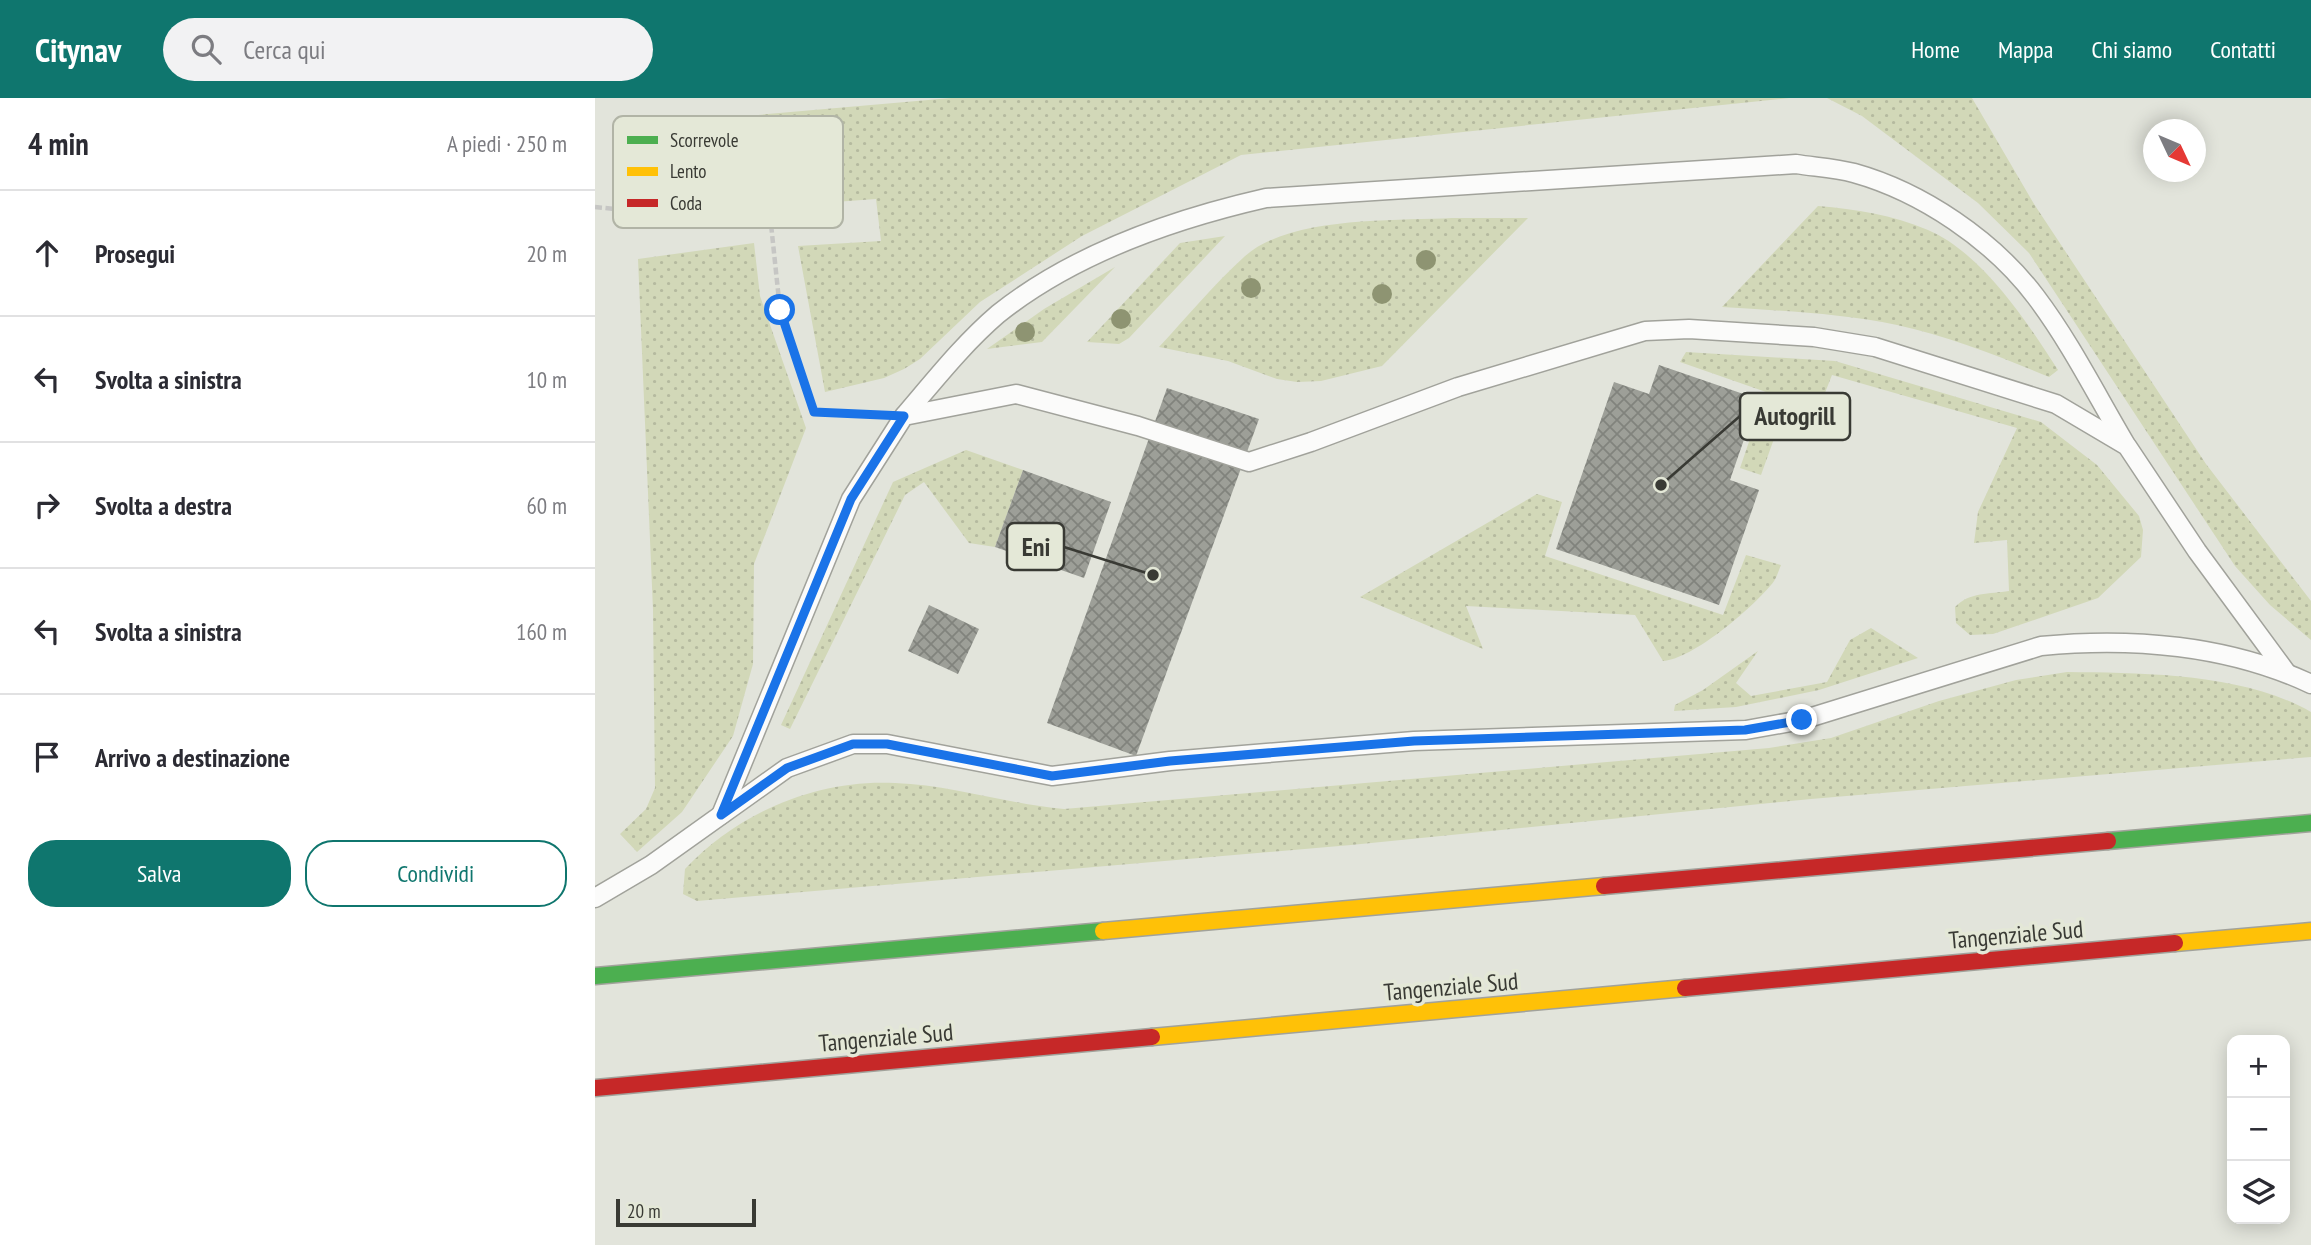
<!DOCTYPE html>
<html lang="it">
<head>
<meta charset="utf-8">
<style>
	body { margin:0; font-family:"PT Sans Narrow",sans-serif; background:#f2f2f3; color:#2b2b33 }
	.controls { position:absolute; right:21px; bottom:21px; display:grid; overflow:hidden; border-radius:14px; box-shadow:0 4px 18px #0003 }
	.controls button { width:63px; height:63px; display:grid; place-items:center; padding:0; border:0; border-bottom:2px solid #e1e1e2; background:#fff; color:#2b2b33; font:35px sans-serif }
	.compass { position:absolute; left:1548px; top:21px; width:63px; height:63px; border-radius:50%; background:#fff; box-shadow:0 4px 18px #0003; rotate:134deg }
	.scale { position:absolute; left:21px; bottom:18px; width:140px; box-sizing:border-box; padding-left:7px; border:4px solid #393a34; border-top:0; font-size:19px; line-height:24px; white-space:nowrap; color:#393a34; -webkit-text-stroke:5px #e4e8d7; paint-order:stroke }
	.stop { position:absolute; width:21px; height:21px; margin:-16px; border:5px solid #1a73e8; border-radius:50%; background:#fff }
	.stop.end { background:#1a73e8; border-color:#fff; box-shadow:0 2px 7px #0008 }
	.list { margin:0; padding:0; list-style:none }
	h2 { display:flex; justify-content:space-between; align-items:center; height:91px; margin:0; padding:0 28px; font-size:30px }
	h2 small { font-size:23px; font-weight:400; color:#7c7c81 }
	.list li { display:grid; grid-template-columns:46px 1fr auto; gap:21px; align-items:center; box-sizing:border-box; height:126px; padding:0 28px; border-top:2px solid #e1e1e2 }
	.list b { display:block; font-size:26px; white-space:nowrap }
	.list em { font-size:23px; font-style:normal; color:#7c7c81 }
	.actions { display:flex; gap:14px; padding:21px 28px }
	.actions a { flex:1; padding:16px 0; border:2px solid #0f766e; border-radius:28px; text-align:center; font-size:24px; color:#0f766e }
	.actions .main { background:#0f766e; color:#fff }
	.icon { flex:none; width:38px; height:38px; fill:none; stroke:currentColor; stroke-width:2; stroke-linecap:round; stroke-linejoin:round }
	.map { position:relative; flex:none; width:1716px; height:1147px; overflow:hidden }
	header { display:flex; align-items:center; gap:42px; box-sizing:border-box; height:98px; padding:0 35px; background:#0f766e; color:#fff }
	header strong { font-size:33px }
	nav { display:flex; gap:38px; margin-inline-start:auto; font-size:24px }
	.search { width:490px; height:63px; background:#f2f2f3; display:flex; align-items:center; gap:18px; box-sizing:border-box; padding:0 24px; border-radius:38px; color:#7c7c81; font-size:26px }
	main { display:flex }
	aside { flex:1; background:#fff }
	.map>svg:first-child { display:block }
</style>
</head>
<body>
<header>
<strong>Citynav</strong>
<div class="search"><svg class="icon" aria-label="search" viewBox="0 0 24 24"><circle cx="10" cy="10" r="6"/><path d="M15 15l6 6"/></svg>Cerca qui</div>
<nav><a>Home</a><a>Mappa</a><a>Chi siamo</a><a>Contatti</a></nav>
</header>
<main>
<aside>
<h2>4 min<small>A piedi · 250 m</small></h2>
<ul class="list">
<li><svg class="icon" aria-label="ahead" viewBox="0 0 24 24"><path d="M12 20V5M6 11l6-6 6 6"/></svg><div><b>Prosegui</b></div><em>20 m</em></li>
<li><svg class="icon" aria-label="left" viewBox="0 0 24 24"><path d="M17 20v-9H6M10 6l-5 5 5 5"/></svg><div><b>Svolta a sinistra</b></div><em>10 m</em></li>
<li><svg class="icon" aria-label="right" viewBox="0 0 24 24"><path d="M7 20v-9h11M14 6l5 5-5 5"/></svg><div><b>Svolta a destra</b></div><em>60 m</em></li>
<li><svg class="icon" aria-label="left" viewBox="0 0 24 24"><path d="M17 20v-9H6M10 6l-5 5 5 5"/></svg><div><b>Svolta a sinistra</b></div><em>160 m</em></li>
<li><svg class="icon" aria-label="arrive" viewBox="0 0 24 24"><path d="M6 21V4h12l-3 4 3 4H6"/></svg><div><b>Arrivo a destinazione</b></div></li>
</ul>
<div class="actions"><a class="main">Salva</a><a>Condividi</a></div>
</aside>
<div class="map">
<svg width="1716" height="1147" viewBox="0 0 1716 1147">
	<defs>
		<pattern id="grass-dots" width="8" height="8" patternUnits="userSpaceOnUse" patternTransform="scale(1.75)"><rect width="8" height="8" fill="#d2d8b8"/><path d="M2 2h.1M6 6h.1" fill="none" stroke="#b5ba9f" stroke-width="1.8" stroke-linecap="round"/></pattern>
		<pattern id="building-cross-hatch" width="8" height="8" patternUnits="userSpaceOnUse" patternTransform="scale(1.75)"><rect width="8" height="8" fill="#9d9f98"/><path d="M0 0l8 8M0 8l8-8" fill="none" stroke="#81837d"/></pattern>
	</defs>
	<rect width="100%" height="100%" fill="#e2e4db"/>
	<g fill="url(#grass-dots)">
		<path d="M 356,0 L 1195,0 L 646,57 L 487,138 L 385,204 L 325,261 L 309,271 L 289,280 L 230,294 L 203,148 L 286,143 L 281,101 L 156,110 L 151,18 Z"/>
		<path d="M 1232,0 L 1377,0 L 1439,106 L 1611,366 L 1716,503 L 1716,542 L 1675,507 L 1640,468 L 1434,155 L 1383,105 L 1267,18 Z"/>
		<path d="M 1223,108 C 1261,111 1297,117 1333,132 C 1387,155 1432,224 1463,272 L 1454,279 C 1404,258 1355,239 1302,227 C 1244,215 1186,213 1127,209 Z"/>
		<path d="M 857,120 L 933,120 L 787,268 L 726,283 L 702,284 L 682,281 L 633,263 L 564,249 C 592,219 619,186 649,159 C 694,118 798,123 857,120 Z"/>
		<path d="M 630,138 L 534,240 L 524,246 L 492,244 L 585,145 Z"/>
		<path d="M 159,145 L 165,198 L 211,330 L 159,466 L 158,566 L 138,638 L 87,714 L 42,754 L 25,736 L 51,711 L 60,690 L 58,512 L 43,161 Z"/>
		<path d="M 520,169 L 447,244 L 392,251 L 449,211 Z"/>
		<path d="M 1091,254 L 1240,263 L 1446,324 L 1502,367 L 1544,418 L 1548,432 L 1546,459 L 1503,500 L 1398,536 L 1375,537 L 1361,525 L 1360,509 C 1374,494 1395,496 1414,493 L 1412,442 L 1379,445 L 1383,414 L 1422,330 L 1237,277 L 1224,310 L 1194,299 L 1166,377 L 1145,370 L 1171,294 L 1085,264 Z"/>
		<path d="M 371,352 L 428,372 L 400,449 L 374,445 L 329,384 L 310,397 L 195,631 L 186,627 L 298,384 Z"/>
		<path d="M 942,396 L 967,404 L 950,458 L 1128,517 L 1151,457 L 1186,467 C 1183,474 1181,482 1176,487 C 1156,511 1098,561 1068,563 L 1040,517 L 871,508 L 888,551 L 765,499 Z"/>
		<path d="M 1276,530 L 1323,560 L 1224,592 L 1141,609 L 1079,613 L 1080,607 L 1108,592 L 1163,553 L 1141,585 L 1156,598 L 1232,584 L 1255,542 Z"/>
		<path d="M 1472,574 C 1549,575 1648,575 1716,614 L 1716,659 L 1216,701 L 756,747 L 102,803 L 88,796 L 90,771 C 144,714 222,681 300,685 C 357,687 412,706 469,711 L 1174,650 L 1236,640 L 1344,603 L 1421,582 Z"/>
	</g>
	<g fill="url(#building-cross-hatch)">
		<path d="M 1064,267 L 1163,301 L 1135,382 L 1164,392 L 1124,507 L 961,451 L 1019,284 L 1054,296 Z"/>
		<path d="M 572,290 L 664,321 L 541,658 L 452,625 Z"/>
		<path d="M 428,372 L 516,404 L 489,480 L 400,449 Z"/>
		<path d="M 334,507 L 384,531 L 363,576 L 313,553 Z"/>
	</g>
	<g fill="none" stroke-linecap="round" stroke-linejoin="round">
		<defs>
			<g id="lane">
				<path d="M 309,318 C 339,283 368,246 403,216 C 478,156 579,121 671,100 L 1201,66 C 1220,69 1240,70 1259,75 C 1327,94 1398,142 1441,199 C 1475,244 1501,296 1530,345"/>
				<path d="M 126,717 L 256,401 L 309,318 L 421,296 L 543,328 L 654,364 L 716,344 L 863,289 L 1050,233 L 1094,231 L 1219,239 L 1280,249 L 1461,306 L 1532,348 L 1602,453 L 1691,574"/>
				<path d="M 0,800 L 56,767 L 192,670 L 258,646 L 292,646 L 457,678 L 575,663 L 819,643 L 1151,632 L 1207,622 L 1446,548 C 1536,539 1633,547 1716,586"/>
			</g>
			<g id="fast">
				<path d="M 1513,743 L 1716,725"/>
				<path d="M 0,878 L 508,833"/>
			</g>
			<g id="slow">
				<path d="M 508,833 L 1009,788"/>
				<path d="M 1580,845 L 1716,833"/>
				<path d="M 557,939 L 1090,890"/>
			</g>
			<g id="jam">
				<path d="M 1009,788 L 1513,743"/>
				<path d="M 1090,890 L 1580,845"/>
				<path d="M 0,990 L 557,939"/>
			</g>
		</defs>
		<use href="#lane" stroke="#a1a29b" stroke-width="21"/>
		<use href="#fast" stroke="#a1a29b" stroke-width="19"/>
		<use href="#slow" stroke="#a1a29b" stroke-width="19"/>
		<use href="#jam" stroke="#a1a29b" stroke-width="19"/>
		<path stroke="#c6c6c4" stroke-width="4.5" stroke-dasharray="7 3.5" stroke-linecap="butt" d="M 0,109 L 176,126 L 185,212 L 219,314 L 270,316"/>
		<use href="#lane" stroke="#fbfbfa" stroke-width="18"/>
		<use href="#fast" stroke="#4caf50" stroke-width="16"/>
		<use href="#slow" stroke="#ffc107" stroke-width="16"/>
		<use href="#jam" stroke="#c62828" stroke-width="16"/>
	</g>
	<g fill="#8e9472">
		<circle cx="831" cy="162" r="10"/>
		<circle cx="656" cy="190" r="10"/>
		<circle cx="787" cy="196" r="10"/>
		<circle cx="526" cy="221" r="10"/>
		<circle cx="430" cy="234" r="10"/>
	</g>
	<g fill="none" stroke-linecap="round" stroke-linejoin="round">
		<path stroke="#1a73e8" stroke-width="9" d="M 185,212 L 219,314 L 309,318 L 256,401 L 126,717 L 192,670 L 258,646 L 292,646 L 457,678 L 575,663 L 819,643 L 1150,632 L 1207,622"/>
	</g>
	<g text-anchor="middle" stroke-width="7" stroke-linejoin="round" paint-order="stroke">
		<g font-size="24" fill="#393a34" stroke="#e4e8d7">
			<text transform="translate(1421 837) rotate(-5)" y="8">Tangenziale Sud</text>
			<text transform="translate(856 889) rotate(-5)" y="8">Tangenziale Sud</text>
			<text transform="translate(291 940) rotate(-5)" y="8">Tangenziale Sud</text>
		</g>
	</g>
	<rect x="18" y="18" width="230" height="112" rx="10" fill="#e4e8d7" stroke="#b1b4a6" stroke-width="2"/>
	<rect x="32" y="38" width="31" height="8" fill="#4caf50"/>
	<rect x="32" y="69" width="31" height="9" fill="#ffc107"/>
	<rect x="32" y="101" width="31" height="8" fill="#c62828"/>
	<g font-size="19" fill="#393a34">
		<text x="75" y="49">Scorrevole</text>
		<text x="75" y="80">Lento</text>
		<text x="75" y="112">Coda</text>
	</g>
	<path fill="none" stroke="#393a34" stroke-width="2.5" d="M1066 387L1145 318M558 477L469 449"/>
	<g fill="#393a34" stroke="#e4e8d7" stroke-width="2.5">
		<circle cx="1066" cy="387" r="7"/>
		<circle cx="558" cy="477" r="7"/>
	</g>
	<g fill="#e4e8d7" stroke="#393a34" stroke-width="2.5">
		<rect x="1145" y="295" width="110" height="47" rx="7"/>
		<rect x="412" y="425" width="57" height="47" rx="7"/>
	</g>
	<g font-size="26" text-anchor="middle" font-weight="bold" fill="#393a34">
		<text x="1200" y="327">Autogrill</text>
		<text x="441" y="458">Eni</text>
	</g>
</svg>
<div class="controls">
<button>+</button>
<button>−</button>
<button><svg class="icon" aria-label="layers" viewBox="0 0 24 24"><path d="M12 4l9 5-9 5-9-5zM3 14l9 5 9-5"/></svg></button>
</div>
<svg class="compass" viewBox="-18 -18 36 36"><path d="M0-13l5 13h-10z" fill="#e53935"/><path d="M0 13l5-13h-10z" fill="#7c7c81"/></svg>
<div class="scale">20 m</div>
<div class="stop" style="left:185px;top:212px"></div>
<div class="stop end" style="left:1207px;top:622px"></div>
</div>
</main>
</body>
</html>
